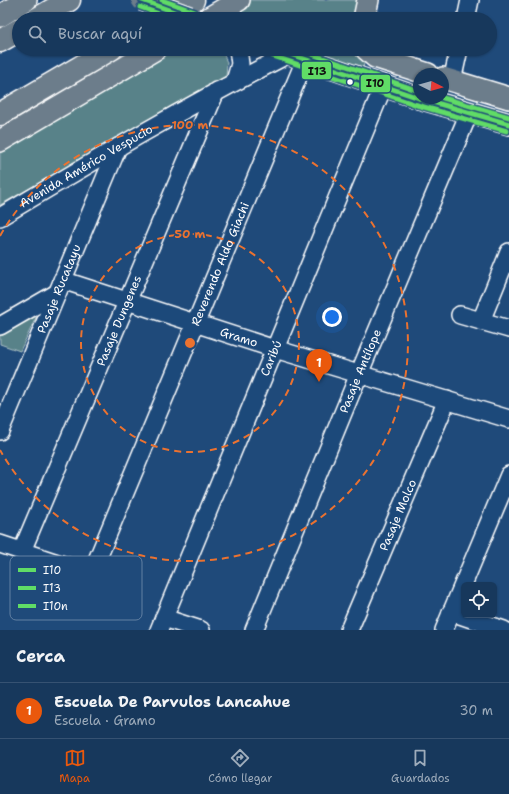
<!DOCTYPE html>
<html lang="es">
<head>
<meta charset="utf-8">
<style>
	body { margin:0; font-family:"Shantell Sans",sans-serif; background:#203f62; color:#f1f3f6 }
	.controls { position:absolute; right:12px; bottom:12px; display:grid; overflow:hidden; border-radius:6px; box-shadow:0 1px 3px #0004 }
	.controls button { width:36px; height:36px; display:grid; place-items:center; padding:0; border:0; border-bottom:1px solid #365272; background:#17385c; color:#f1f3f6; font:20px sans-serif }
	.compass { position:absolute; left:413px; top:68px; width:36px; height:36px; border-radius:50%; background:#17385c; box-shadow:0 1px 3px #0004; rotate:95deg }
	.you { position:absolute; left:332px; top:317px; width:14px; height:14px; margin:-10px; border:3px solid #fff; border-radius:50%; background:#1a73e8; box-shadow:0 0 0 6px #1a73e833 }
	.badge { display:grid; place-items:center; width:26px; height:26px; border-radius:50%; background:#ea580c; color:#fff; font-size:13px; font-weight:700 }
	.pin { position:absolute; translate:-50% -33px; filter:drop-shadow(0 1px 2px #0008) }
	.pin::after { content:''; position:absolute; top:21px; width:14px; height:12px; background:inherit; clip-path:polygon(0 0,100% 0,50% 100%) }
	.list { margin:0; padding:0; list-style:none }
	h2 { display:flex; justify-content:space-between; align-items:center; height:52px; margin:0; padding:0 16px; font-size:17px }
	h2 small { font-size:13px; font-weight:400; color:#9eacbb }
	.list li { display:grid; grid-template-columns:26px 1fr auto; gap:12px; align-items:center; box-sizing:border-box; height:56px; padding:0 16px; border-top:1px solid #365272 }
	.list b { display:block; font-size:15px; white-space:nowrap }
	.list p { margin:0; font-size:13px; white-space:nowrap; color:#9eacbb }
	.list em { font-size:13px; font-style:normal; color:#9eacbb }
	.icon { flex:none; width:22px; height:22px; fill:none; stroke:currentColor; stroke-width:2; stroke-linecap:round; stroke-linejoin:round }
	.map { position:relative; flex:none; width:509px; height:630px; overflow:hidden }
	.search { position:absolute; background:#17385c; box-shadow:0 1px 3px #0004; left:12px; right:12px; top:12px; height:44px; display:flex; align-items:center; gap:10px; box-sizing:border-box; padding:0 14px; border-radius:22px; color:#9eacbb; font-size:15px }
	.sheet { height:108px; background:#17385c }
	nav { display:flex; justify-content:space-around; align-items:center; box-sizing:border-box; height:56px; border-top:1px solid #365272; background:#17385c; font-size:11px; color:#9eacbb }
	nav a { display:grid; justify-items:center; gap:2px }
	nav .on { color:#ea580c }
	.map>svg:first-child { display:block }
</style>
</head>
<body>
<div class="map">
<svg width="509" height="630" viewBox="0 0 509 630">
	<rect width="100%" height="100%" fill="#1f4a7a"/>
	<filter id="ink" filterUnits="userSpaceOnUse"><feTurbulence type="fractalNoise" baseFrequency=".025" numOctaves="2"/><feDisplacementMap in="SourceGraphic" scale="8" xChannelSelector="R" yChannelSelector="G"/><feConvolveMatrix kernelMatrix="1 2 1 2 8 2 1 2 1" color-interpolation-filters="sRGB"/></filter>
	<g filter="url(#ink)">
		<g fill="#588289" stroke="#acc0c4">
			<path d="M 249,0 L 361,0 L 357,19 L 218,19 Z"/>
			<path d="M 169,49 L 222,49 L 227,63 L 226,77 L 0,205 L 0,149 Z"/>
			<path d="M 305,49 L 359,49 L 365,58 L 363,69 Z"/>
			<path d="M 41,307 L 20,351 L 0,344 L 0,333 Z"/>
		</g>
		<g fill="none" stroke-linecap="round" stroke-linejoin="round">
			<defs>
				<g id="minor">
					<path d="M 466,19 L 470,0"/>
					<path d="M 235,81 L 240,64 L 238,49"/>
					<path d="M 452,81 L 459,49"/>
					<path id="s1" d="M 0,217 C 95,160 190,104 289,54"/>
					<path id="s2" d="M 62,280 L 275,349 L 509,419"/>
					<path d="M 460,315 L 509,329"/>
					<path d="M 481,321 L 509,252"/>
					<path d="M 0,326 L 57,293"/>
					<path id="s3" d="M 0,431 L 118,147"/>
					<path d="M 0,544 L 91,574"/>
					<path id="s4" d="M 22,551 L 216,91"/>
					<path id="s5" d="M 80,601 L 305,60"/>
					<path d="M 451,612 L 504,630"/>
					<path d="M 164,618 L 201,630"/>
					<path id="s6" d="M 159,630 L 383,87"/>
					<path id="s7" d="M 254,630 L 359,374 L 469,113"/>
					<path id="s8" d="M 349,630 L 447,400"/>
					<path d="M 444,630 L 509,475"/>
				</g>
				<g id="major">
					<path d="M 0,16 L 26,0"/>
					<path d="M 207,19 L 239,0"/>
					<path d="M 364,19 L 368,0"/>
					<path d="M 275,49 L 419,98"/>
					<path d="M 366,49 L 375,57 L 428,74"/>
					<path d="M 443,78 L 509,98"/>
					<path d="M 419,98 L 509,124"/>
					<path d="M 0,141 L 156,49"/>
				</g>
				<g id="highway">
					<path d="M 37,19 L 69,0"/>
					<path d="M 161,19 L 193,0"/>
					<path d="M 0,41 L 19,30"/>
					<path d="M 0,114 L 111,49"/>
				</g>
			</defs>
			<use href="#minor" stroke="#fff" stroke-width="20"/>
			<use href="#major" stroke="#fff" stroke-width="24"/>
			<use href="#highway" stroke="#fff" stroke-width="25"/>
			<use href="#minor" stroke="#1f4a7a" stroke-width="17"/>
			<use href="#major" stroke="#6c7d8b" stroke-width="21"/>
			<use href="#highway" stroke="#6c7d8b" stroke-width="22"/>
			<defs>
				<path id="major-bridge" d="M 142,0 L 189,17"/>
			</defs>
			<use href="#major-bridge" stroke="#fff" stroke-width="24" stroke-linecap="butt"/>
			<use href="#major-bridge" stroke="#6c7d8b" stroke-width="21"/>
			<defs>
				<g id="bus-1">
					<path d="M 142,0 L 193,19"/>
					<path d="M 275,49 L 419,98"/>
					<path d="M 419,98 L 509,124"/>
				</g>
				<g id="bus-2">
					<path d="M 140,7 L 173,19"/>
					<path d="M 273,56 L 417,105"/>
					<path d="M 417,105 L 507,131"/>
				</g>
				<g id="bus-3">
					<path d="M 162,0 L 195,12"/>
					<path d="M 297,49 L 419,91"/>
					<path d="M 443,98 L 509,117"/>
				</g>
			</defs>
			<use href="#bus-1" stroke="#1f4a7a" stroke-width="8"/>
			<use href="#bus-2" stroke="#1f4a7a" stroke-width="8"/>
			<use href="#bus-3" stroke="#1f4a7a" stroke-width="8"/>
			<use href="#bus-1" stroke="#60dc66" stroke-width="5"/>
			<use href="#bus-2" stroke="#60dc66" stroke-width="5"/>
			<use href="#bus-3" stroke="#60dc66" stroke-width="5"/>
		</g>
	</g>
	<g fill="none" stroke="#eb7230" stroke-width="2" stroke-dasharray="7 5">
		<circle cx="190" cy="343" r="109"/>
		<path d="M0 236A218 218 0 1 1 0 450"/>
	</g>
	<circle fill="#fff" stroke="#1f4a7a" stroke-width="1.5" cx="350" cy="82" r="3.5"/>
	<g text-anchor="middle" stroke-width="3" stroke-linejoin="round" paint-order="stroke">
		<g font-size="12" fill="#fff" stroke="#1f4a7a">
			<text dy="4" stroke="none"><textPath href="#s1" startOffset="100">Avenida Américo Vespucio</textPath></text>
			<text dy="4" stroke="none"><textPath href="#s5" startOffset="365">Reverendo Aldo Giachi</textPath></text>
			<text dy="4" stroke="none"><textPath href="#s3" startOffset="154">Pasaje Rucatayu</textPath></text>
			<text dy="4" stroke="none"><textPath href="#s4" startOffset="250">Pasaje Dungenes</textPath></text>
			<text dy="4" stroke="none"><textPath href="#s2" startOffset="186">Gramo</textPath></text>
			<text dy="4" stroke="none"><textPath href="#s6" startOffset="294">Caribú</textPath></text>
			<text dy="4" stroke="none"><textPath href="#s7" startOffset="280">Pasaje Antílope</textPath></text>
			<text dy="4" stroke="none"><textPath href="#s8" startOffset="125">Pasaje Molco</textPath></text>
		</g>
	</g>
	<rect x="10" y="556" width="132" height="64" rx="6" fill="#1f4a7a" stroke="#6280a2" stroke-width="1"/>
	<rect x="18" y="568" width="18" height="4" fill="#60dc66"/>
	<rect x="18" y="586" width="18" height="4" fill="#60dc66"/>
	<rect x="18" y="604" width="18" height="4" fill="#60dc66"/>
	<g font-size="11" fill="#fff">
		<text x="43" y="574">I10</text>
		<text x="43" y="592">I13</text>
		<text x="43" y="610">I10n</text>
	</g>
	<circle cx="190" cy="343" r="6" fill="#eb7230" stroke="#1f4a7a" stroke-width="2"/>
	<g font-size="12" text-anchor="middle" font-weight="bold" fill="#eb7230" stroke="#1f4a7a" stroke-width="3" stroke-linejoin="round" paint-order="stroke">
		<text x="190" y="129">100 m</text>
		<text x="190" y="238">50 m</text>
	</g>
	<g stroke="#1f4a7a" stroke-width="1.5">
		<rect x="301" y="61" width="31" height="19" rx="4" fill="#60dc66"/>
		<rect x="360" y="74" width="31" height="19" rx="4" fill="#60dc66"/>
	</g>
	<g font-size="11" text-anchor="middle" font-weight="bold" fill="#111">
		<text x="317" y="75">I13</text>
		<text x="375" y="87">I10</text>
	</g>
</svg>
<div class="controls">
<button><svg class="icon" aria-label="locate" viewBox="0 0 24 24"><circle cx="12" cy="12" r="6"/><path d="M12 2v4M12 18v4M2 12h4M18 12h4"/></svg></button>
</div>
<svg class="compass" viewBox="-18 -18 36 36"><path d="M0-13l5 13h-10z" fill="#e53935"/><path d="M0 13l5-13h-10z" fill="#9eacbb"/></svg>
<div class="you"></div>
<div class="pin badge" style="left:319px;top:382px">1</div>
<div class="search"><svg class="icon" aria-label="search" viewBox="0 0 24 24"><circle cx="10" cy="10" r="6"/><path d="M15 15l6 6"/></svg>Buscar aquí</div>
</div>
<section class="sheet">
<h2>Cerca<small></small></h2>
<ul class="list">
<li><span class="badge">1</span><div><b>Escuela De Parvulos Lancahue</b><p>Escuela · Gramo</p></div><em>30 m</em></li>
</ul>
</section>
<nav>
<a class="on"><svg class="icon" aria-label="map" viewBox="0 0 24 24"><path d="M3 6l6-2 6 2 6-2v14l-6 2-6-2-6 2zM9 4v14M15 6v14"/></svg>Mapa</a>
<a><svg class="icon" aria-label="directions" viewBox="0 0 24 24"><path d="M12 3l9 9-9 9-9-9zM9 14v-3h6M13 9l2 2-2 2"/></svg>Cómo llegar</a>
<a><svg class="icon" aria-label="saved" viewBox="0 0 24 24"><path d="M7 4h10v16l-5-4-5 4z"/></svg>Guardados</a>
</nav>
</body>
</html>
